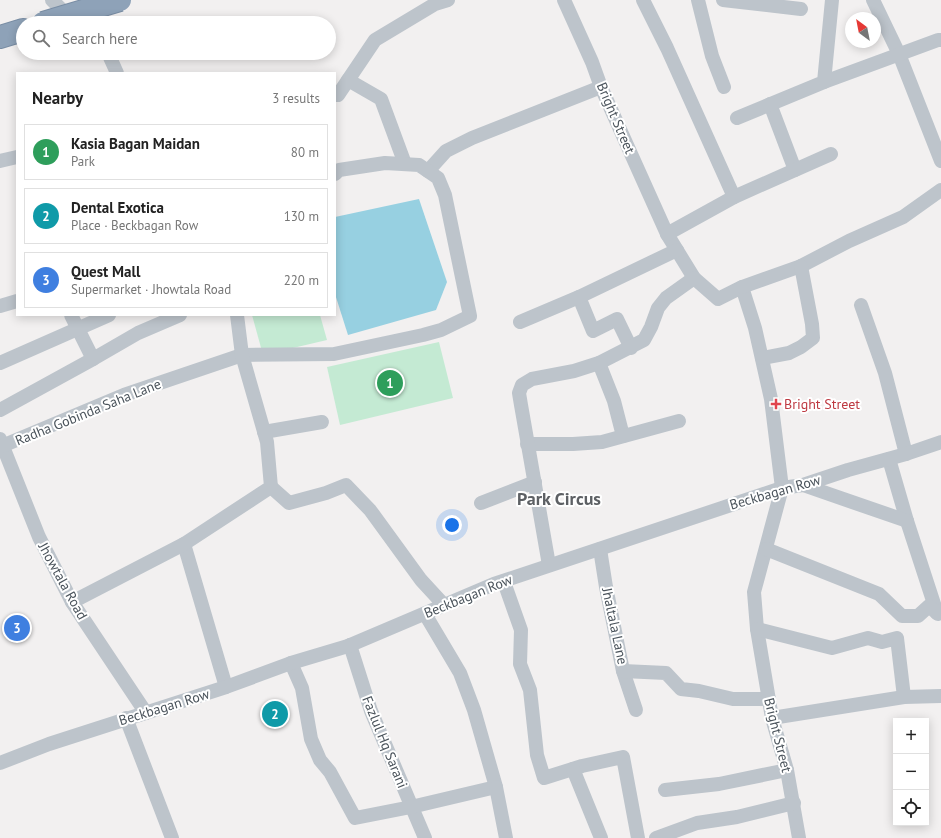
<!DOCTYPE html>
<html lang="en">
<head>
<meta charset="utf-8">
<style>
	body { margin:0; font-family:"PT Sans",sans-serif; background:#f6f6f6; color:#222 }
	.controls { position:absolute; right:12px; bottom:12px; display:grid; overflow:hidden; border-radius:0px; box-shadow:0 2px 10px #0003 }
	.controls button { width:36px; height:36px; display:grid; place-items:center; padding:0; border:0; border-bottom:1px solid #e0e0e0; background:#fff; color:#222; font:20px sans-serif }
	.compass { position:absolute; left:845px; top:12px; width:36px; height:36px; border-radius:50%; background:#fff; box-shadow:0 2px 10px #0003; rotate:328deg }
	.you { position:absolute; left:452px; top:525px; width:14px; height:14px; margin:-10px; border:3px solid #fff; border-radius:50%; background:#1a73e8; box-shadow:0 0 0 6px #1a73e833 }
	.badge { display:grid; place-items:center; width:26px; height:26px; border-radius:50%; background:#ea580c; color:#fff; font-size:13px; font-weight:700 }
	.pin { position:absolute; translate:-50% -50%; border:2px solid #fff; box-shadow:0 1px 4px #0006 }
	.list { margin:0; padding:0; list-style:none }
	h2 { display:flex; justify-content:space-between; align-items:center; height:52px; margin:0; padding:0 16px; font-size:17px }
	h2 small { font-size:13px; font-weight:400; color:#767676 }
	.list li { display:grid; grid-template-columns:26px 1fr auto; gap:12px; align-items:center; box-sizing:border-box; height:56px; margin:0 8px 8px; padding:0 8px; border:1px solid #e0e0e0; border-radius:0px }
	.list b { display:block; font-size:15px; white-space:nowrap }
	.list p { margin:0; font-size:13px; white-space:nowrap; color:#767676 }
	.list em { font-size:13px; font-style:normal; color:#767676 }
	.icon { flex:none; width:22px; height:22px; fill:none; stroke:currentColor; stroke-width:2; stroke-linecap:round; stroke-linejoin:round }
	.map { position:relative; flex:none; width:941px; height:838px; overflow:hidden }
	.search { position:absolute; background:#fff; box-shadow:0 2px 10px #0003; left:16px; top:16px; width:320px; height:44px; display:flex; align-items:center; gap:10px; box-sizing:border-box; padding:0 14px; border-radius:22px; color:#767676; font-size:15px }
	.panel { position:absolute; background:#fff; box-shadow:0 2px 10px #0003; left:16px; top:72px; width:320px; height:244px; border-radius:0px }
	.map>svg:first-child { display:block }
</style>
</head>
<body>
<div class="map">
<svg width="941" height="838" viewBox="0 0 941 838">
	<rect width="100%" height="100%" fill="#f2f0f0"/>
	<g fill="#c4ead3">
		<path d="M 252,315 L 320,315 L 327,340 L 263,355 Z"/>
		<path d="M 439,342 L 453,398 L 340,425 L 327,367 Z"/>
	</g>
	<path fill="#97d0e1" d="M 419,199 L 447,282 L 436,310 L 348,335 L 335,294 L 335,217 Z"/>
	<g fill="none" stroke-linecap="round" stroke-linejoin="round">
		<defs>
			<path id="motorway" d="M 0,37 L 23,30"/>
		</defs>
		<use href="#motorway" stroke="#798da4" stroke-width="24"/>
		<g stroke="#bdc4cb" stroke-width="14">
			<path d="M 52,0 L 71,19"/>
			<path d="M 564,0 L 592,62 L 601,87 L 667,234 L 694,278 L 718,299 L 742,287 L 755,328 L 771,399 L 782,488 L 754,592 L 757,629 L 772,718 L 787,770 L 799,838"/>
			<path d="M 643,0 L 667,48 L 734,197"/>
			<path d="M 698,0 L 712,56 L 724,87"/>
			<path d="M 723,0 L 801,9"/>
			<path d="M 873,0 L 899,54 L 941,161"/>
			<path d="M 108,53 L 117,73"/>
			<path d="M 348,80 L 381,99 L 405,164"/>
			<path d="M 824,82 L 938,40 L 941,40"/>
			<path d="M 335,95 L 338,95 L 375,40 L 435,4 L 448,0"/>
			<path d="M 770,104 L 795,170"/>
			<path d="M 737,118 L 824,82 L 832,0"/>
			<path d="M 0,161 L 17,157"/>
			<path d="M 428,171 L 446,151 L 472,138 L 601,87"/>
			<path d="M 667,234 L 734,197 L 831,154"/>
			<path d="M 742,287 L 801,266 L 849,241 L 903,217 L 941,190"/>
			<path d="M 579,297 L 593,331 L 617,319 L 631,348"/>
			<path d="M 861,305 L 885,373 L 906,454"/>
			<path d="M 0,306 L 17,301"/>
			<path d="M 71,315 L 93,359"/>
			<path d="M 520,322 L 579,297 L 677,250"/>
			<path d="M 762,358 L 789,353 L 801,347 L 813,338 L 812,324 L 801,266"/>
			<path d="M 0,363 L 109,315"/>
			<path d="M 599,363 L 614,401 L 623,436"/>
			<path d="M 0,410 L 93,359 L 138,333 L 180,315"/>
			<path d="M 264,432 L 322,422"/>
			<path d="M 0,439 L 39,537 L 72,602 L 146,713"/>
			<path d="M 527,444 L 573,444 L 602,442 L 679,421"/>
			<path d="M 2,446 L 124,395 L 242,355 L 334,354 L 423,335 L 441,330 L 470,316 L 445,195 L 438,178 L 419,165 L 385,163 L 339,170 L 335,174"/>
			<path d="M 889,459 L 907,521 L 937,613"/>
			<path d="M 803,485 L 907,521"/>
			<path d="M 271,487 L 289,503 L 326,493 L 346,485 L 370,510 L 421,580 L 444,605"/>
			<path d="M 481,503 L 535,482"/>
			<path d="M 184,544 L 226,687"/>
			<path d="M 600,549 L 606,587 L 623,671 L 636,710"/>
			<path d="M 766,549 L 879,594 L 902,616 L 918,616 L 929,606 L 938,614"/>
			<path d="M 549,565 L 521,405 L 519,393 L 522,385 L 532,379 L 574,371 L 599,363 L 644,340 L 651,327 L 658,308 L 666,298 L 694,278"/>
			<path d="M 504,582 L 521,630 L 520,664 L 530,690 L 537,755 L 544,778 L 582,766 L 623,757 L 638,838"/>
			<path d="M 72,602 L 184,544 L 271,487 L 267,442 L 242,355 L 237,315"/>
			<path d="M 757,629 L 832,648 L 868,638 L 882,642 L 897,638 L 904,697"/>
			<path d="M 350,645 L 371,711 L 425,838"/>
			<path d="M 291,663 L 302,688 L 311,739 L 320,760 L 330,772 L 355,818 L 411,807 L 496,787 L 474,710 L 460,673 L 425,614"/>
			<path d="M 623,671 L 666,673 L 681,689 L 699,691 L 733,699 L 769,699"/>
			<path d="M 126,718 L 172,838"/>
			<path d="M 772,718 L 904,697 L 941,696"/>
			<path d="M 0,763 L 49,744 L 226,687 L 291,663 L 348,646 L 494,584 L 782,488 L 803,485 L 848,470 L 906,454 L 941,442"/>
			<path d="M 573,769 L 601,838"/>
			<path d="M 496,787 L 506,838"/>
			<path d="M 665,790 L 719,784 L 787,770"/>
			<path d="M 656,838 L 697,823 L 737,817 L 794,803"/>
		</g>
		<use href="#motorway" stroke="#8ea2b8" stroke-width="22"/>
		<defs>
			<path id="motorway-bridge" d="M 43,23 L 120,0"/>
		</defs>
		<use href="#motorway-bridge" stroke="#798da4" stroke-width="24" stroke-linecap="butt"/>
		<use href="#motorway-bridge" stroke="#8ea2b8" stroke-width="22"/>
	</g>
	<path fill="#e0444e" stroke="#fff" stroke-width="1.5" d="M774 398h4v4h4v4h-4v4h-4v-4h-4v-4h4z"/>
	<g text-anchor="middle" stroke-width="4" stroke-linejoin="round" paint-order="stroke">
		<g font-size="14" fill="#4a535b" stroke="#fff">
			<text transform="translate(616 118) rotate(67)" y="5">Bright Street</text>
			<text transform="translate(88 412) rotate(-22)" y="5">Radha Gobinda Saha Lane</text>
			<text transform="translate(775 492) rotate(-16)" y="5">Beckbagan Row</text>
			<text transform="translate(63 581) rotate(61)" y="5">Jhowtala Road</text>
			<text transform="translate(468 596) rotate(-22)" y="5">Beckbagan Row</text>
			<text transform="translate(615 626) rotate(78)" y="5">Jhaltala Lane</text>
			<text transform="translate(164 707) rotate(-17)" y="5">Beckbagan Row</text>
			<text transform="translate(778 735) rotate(76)" y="5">Bright Street</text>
			<text transform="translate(385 742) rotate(68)" y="5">Fazlul Hq Sarani</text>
		</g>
		<g font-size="14" fill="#be3a42" stroke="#fff" text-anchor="start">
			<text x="784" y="409">Bright Street</text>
		</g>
		<g font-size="18" font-weight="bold" fill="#5d6064" stroke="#fff">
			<text x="559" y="505">Park Circus</text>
		</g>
	</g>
</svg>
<div class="controls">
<button>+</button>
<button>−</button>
<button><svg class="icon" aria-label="locate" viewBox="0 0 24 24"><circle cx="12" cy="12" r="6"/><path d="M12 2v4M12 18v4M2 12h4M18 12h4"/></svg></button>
</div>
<svg class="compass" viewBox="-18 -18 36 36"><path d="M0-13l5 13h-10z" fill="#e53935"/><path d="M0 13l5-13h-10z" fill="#767676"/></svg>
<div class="you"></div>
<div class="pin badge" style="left:390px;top:383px;background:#2e9e5b">1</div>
<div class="pin badge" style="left:275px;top:714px;background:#0f9aa8">2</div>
<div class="pin badge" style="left:17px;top:628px;background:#3f7fe0">3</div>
<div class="search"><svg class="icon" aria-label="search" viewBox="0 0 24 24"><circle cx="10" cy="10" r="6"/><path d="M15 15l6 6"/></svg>Search here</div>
<section class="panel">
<h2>Nearby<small>3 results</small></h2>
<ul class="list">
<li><span class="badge" style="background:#2e9e5b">1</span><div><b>Kasia Bagan Maidan</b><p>Park</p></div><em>80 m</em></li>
<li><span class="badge" style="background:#0f9aa8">2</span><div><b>Dental Exotica</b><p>Place · Beckbagan Row</p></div><em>130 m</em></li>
<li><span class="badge" style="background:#3f7fe0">3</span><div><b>Quest Mall</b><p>Supermarket · Jhowtala Road</p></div><em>220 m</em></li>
</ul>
</section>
</div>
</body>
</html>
